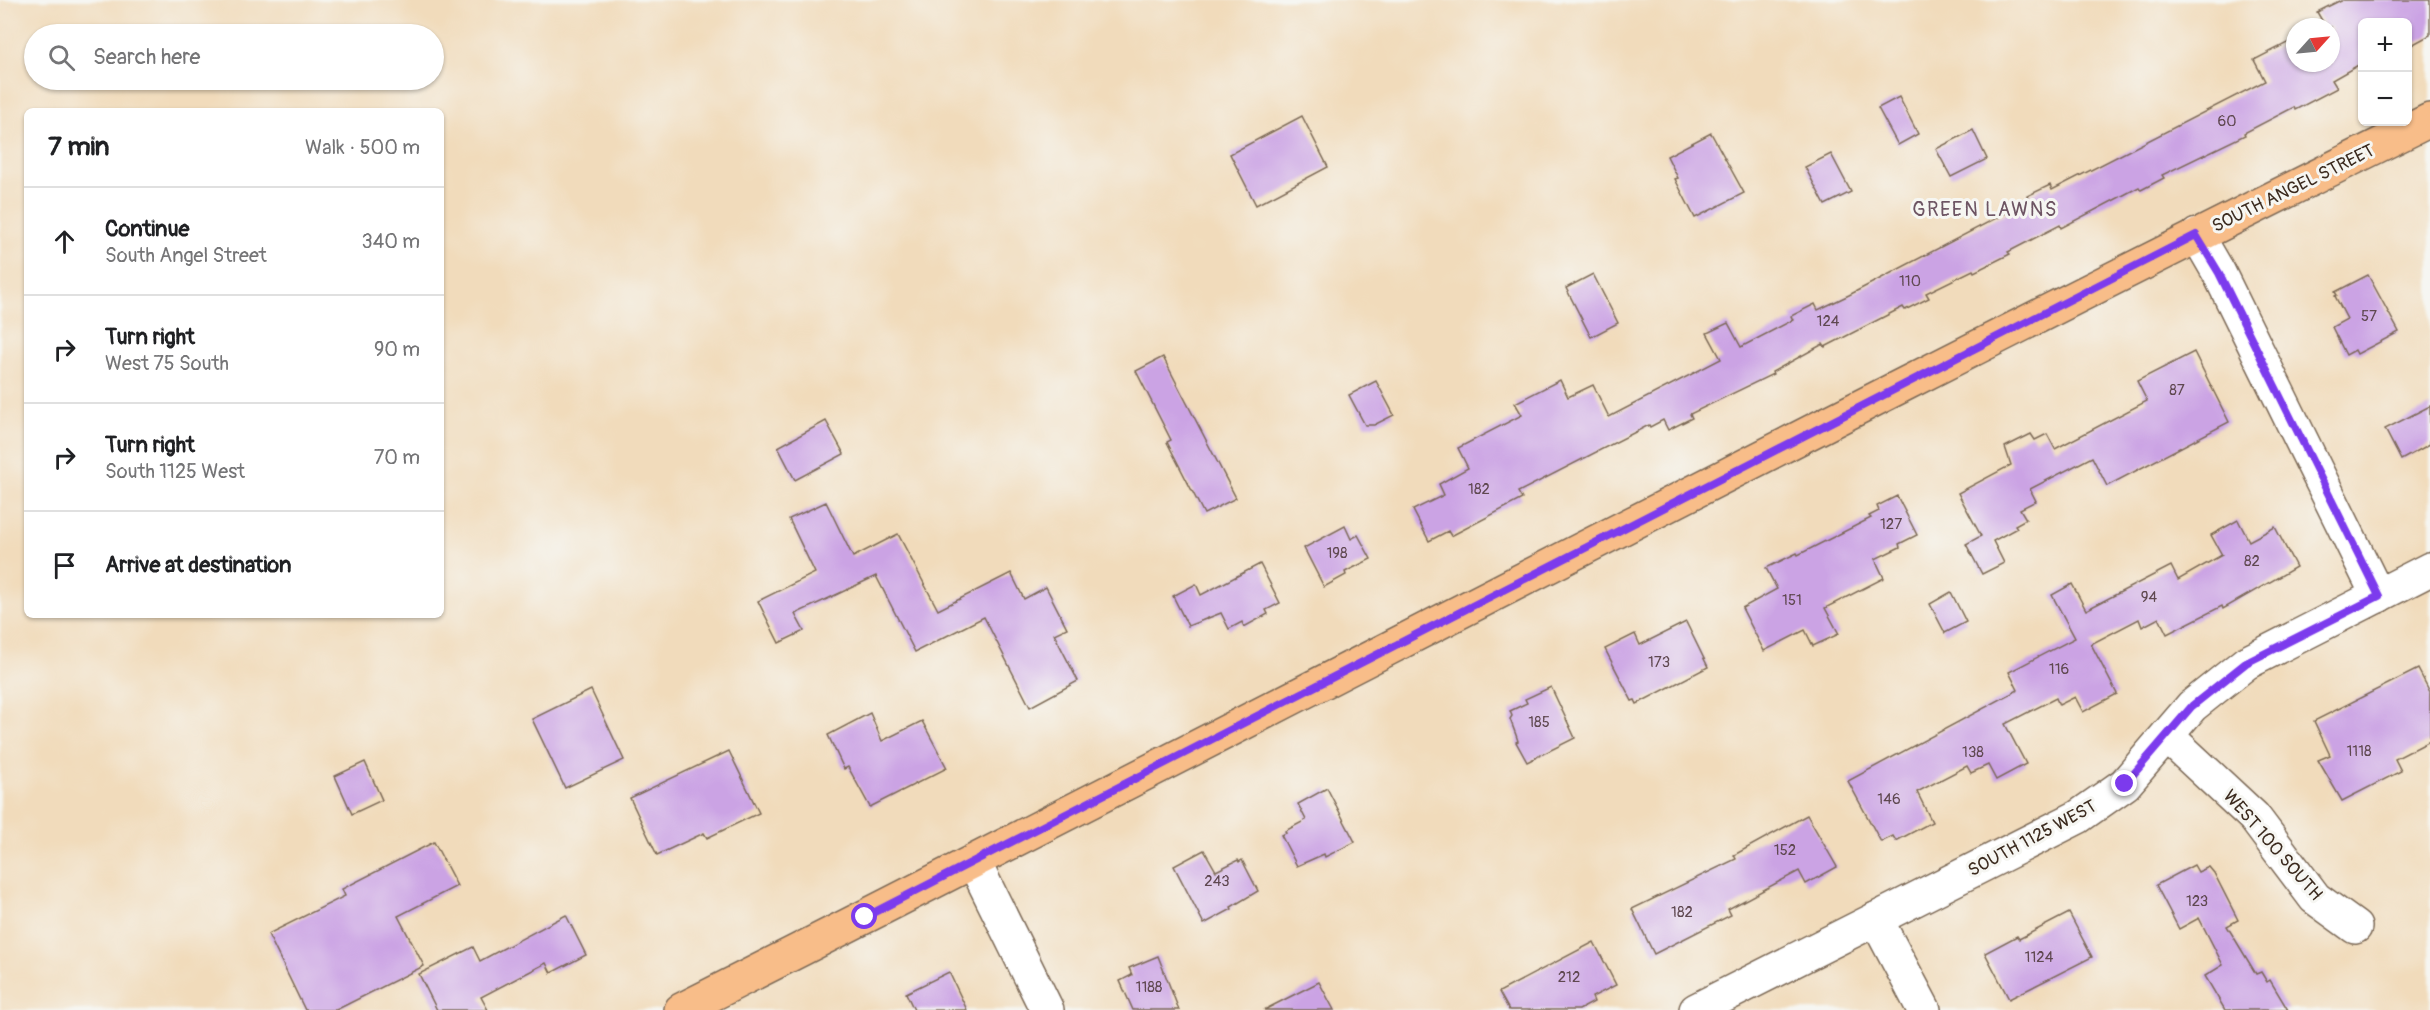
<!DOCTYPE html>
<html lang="en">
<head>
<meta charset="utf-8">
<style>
	body { margin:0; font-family:Pangolin,sans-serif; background:#f6f6f6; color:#202124 }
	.controls { position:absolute; right:18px; top:18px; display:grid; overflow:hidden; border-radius:9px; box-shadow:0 2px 4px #0004 }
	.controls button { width:54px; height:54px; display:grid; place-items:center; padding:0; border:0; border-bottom:2px solid #e0e0e0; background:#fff; color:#202124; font:30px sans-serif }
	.compass { position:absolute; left:2286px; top:18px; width:54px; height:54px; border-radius:50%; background:#fff; box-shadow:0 2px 4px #0004; rotate:63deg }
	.stop { position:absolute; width:18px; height:18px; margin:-14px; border:4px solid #7c3aed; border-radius:50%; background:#fff }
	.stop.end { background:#7c3aed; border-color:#fff; box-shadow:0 2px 6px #0008 }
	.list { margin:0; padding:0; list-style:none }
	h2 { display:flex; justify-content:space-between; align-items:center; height:78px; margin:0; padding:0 24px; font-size:26px }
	h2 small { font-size:20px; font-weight:400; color:#757577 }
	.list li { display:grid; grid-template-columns:39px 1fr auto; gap:18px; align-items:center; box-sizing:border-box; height:108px; padding:0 24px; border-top:2px solid #e0e0e0 }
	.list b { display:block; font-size:22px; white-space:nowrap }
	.list p { margin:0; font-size:20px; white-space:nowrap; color:#757577 }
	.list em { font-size:20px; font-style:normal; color:#757577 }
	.icon { flex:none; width:33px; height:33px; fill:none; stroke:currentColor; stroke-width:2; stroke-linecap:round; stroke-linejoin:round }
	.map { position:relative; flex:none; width:2430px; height:1010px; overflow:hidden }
	.search { position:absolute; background:#fff; box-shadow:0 2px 4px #0004; left:24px; top:24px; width:420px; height:66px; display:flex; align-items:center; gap:15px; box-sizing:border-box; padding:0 21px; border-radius:33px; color:#757577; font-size:22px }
	.panel { position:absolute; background:#fff; box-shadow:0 2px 4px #0004; left:24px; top:108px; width:420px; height:510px; border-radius:9px }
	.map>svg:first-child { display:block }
</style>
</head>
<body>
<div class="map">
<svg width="2430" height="1010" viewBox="0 0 2430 1010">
	<rect width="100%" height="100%" fill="#f6f6f2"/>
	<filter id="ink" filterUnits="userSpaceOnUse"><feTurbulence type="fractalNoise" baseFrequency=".0167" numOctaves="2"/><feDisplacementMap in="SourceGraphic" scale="12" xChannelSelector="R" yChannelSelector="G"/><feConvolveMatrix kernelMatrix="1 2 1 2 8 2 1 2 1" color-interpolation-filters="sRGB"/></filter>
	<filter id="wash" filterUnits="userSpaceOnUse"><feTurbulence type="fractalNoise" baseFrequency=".008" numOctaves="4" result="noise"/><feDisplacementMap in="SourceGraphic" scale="24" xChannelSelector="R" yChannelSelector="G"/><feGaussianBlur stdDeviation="1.35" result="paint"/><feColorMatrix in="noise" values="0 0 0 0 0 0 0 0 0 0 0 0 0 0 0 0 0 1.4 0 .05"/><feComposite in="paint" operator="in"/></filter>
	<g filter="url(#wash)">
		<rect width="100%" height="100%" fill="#f1dbbb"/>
		<g id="blocks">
			<g fill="#cba3e4">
				<path d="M 2341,0 L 2430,0 L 2430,35 L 2408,47 L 2408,22 L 2362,22 L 2362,63 L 2332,80 L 2337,88 L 2295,110 L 2294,107 L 2244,133 L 2245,135 L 2162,175 L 2164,178 L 2141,190 L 2139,187 L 2061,228 L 2060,225 L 2008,252 L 2010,254 L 1974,272 L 1973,270 L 1926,293 L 1929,298 L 1905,310 L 1903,307 L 1825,347 L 1823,344 L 1772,372 L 1773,374 L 1690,414 L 1692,418 L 1668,430 L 1663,420 L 1650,427 L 1649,425 L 1518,492 L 1522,499 L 1451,536 L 1448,531 L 1429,541 L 1413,510 L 1444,495 L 1439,484 L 1468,468 L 1458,448 L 1522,415 L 1515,403 L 1560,380 L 1568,397 L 1593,385 L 1609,417 L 1721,359 L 1707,333 L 1728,323 L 1741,347 L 1793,320 L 1791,316 L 1815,304 L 1818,310 L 1849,295 L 2029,201 L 2027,196 L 2050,185 L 2052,190 L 2265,81 L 2254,60 L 2295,39 L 2295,63 L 2331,63 L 2331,27 L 2318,27 L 2324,24 L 2317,12 Z"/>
				<path d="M 1899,97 L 1918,134 L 1898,145 L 1878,108 Z"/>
				<path d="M 1302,116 L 1328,167 L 1256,205 L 1230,154 Z"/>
				<path d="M 1973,130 L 1987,159 L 1951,177 L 1936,149 Z"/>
				<path d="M 1711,133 L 1744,193 L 1695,218 L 1675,179 L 1678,178 L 1667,156 Z"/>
				<path d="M 1831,154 L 1851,192 L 1825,205 L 1805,167 Z"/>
				<path d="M 1593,274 L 1618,323 L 1591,337 L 1566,288 Z"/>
				<path d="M 2368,275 L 2399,332 L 2357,354 L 2355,350 L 2346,355 L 2332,327 L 2347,319 L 2335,296 L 2337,295 L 2335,292 Z"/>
				<path d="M 2194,352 L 2229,422 L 2107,486 L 2092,457 L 2030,489 L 2036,501 L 2020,509 L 2026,519 L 2015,525 L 2017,528 L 1993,541 L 2004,563 L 1982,574 L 1966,544 L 1981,536 L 1958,493 L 2011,465 L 2005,447 L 2031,434 L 2035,440 L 2047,434 L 2055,449 L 2147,401 L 2137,381 Z"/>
				<path d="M 1163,357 L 1236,498 L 1204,514 L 1167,442 L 1171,440 L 1136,371 Z"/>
				<path d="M 1376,381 L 1394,415 L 1374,425 L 1365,425 L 1349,395 Z"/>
				<path d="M 2430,406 L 2430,444 L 2401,460 L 2385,429 Z"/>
				<path d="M 826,421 L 844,454 L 795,480 L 778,447 Z"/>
				<path d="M 1897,496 L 1917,535 L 1899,544 L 1900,547 L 1875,559 L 1884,578 L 1825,608 L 1839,634 L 1813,646 L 1805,630 L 1764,651 L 1742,608 L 1777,589 L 1766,568 L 1797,553 L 1798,555 L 1871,518 L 1869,516 L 1879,511 L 1877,506 Z"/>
				<path d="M 826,502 L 853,557 L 898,534 L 938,610 L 1011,573 L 1024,599 L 1046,587 L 1067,628 L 1054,634 L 1078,681 L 1030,707 L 984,617 L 915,652 L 876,576 L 795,614 L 804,631 L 779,643 L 758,601 L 815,573 L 789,519 Z"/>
				<path d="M 2238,520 L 2249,541 L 2275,527 L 2296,567 L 2223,609 L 2222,606 L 2167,634 L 2159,618 L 2142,627 L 2139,619 L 2091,644 L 2117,694 L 2083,712 L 2075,697 L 2059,705 L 2056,698 L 2005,724 L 2026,764 L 1996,780 L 1988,765 L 1971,773 L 1967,766 L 1917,792 L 1932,822 L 1896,841 L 1893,836 L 1881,842 L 1848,781 L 2018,690 L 2009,672 L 2075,638 L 2052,595 L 2072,584 L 2086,610 L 2171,566 L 2178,580 L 2222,555 L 2211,535 Z"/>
				<path d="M 1345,526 L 1351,539 L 1358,535 L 1371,559 L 1345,572 L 1346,575 L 1324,587 L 1304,548 Z"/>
				<path d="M 1260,564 L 1280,603 L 1266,610 L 1268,614 L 1244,627 L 1242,622 L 1229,629 L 1221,613 L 1188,626 L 1173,596 L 1196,584 L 1201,595 Z"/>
				<path d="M 1951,592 L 1966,622 L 1945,633 L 1930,604 Z"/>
				<path d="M 1686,622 L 1708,667 L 1637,704 L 1635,700 L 1632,701 L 1605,649 L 1635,634 L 1640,645 Z"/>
				<path d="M 2418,669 L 2430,692 L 2430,741 L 2395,759 L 2401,771 L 2342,801 L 2318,760 L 2330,755 L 2314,721 Z"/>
				<path d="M 1551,687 L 1575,738 L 1527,762 L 1516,742 L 1518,741 L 1516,735 L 1510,719 L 1512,716 L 1510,711 L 1527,703 L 1525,699 Z"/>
				<path d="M 591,690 L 624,760 L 565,788 L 532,719 Z"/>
				<path d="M 870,713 L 882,741 L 922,721 L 947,768 L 870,807 L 848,767 L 844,769 L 828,735 Z"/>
				<path d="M 729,751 L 759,813 L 707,838 L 704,833 L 657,855 L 630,798 Z"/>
				<path d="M 365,762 L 382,800 L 352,814 L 335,776 Z"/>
				<path d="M 1327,788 L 1355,842 L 1325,857 L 1324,854 L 1297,866 L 1281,835 L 1286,833 L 1285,831 L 1306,820 L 1298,804 Z"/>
				<path d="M 1807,815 L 1837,867 L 1806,884 L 1799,871 L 1728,909 L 1731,915 L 1654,954 L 1632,909 L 1736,859 L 1734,855 Z"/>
				<path d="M 434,842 L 457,886 L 398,916 L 424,966 L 336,1010 L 305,1010 L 268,934 L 345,896 L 342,889 Z"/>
				<path d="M 1204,850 L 1216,871 L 1238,860 L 1239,862 L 1242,860 L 1258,891 L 1231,907 L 1232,909 L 1204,924 L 1174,866 Z"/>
				<path d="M 2194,865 L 2198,872 L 2209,867 L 2214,873 L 2238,920 L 2227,926 L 2256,974 L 2261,972 L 2267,982 L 2270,980 L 2288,1010 L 2225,1010 L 2205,976 L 2223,965 L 2199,918 L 2179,929 L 2156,885 Z"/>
				<path d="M 2069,913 L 2092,957 L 2009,999 L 1985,953 L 2017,936 L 2019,939 Z"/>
				<path d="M 566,915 L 586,955 L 551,973 L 546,963 L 481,997 L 488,1010 L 437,1010 L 419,974 L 473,947 L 480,961 Z"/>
				<path d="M 1594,942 L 1616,985 L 1592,997 L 1594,1002 L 1579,1010 L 1509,1010 L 1499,992 Z"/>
				<path d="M 1158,956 L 1179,1010 L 1133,1010 L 1120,981 L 1132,975 L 1129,968 Z"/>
				<path d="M 949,972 L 967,1010 L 914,1010 L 906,993 Z"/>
				<path d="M 1319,982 L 1334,1010 L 1264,1010 Z"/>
			</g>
		</g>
	</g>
	<g filter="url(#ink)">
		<use href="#blocks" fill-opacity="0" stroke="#7b6855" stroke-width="1.5"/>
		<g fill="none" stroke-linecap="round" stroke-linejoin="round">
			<defs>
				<g id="minor">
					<path d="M 2197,235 L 2219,273 L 2378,596"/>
					<path d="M 2167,736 L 2254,817 L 2315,898 L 2355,927"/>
					<path d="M 974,862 L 1047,1010"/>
					<path d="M 1876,919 L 1924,1010"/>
					<path d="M 1696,1010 L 2078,817 L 2125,784 L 2192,706 L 2246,663 L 2430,569"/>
				</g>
				<path id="major" d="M 681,1010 C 1265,715 1844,410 2430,120"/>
			</defs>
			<use href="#minor" stroke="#7b6855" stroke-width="36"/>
			<use href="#major" stroke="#7b6855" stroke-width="36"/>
			<use href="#minor" stroke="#fff" stroke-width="33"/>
			<use href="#major" stroke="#f8bd89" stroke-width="33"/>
		</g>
	</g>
	<g fill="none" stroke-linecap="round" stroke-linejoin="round" filter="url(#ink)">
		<path stroke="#7c3aed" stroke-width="8" d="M 865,917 L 2196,235 L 2219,273 L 2379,596 L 2246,663 L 2192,706 L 2125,784"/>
	</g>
	<g text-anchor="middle" stroke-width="6" stroke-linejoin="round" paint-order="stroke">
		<g font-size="15" fill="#5f4850">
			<text x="2227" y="126">60</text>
			<text x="1910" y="286">110</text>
			<text x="2369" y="321">57</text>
			<text x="1828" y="326">124</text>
			<text x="2177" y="395">87</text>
			<text x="1479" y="494">182</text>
			<text x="1891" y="529">127</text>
			<text x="1337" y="558">198</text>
			<text x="2252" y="566">82</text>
			<text x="2149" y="602">94</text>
			<text x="1792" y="605">151</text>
			<text x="1659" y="667">173</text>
			<text x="2059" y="674">116</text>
			<text x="1539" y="727">185</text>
			<text x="2359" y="756">1118</text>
			<text x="1973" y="757">138</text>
			<text x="1889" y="804">146</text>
			<text x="1785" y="855">152</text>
			<text x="1217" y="886">243</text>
			<text x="2197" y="906">123</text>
			<text x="1682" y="917">182</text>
			<text x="2039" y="962">1124</text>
			<text x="1569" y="982">212</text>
			<text x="1149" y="992">1188</text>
		</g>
		<g font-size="18" fill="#3b2a1e" stroke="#f6f6f2">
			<text transform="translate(2293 188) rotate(-26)" y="6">SOUTH ANGEL STREET</text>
			<text transform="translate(2032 838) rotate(-28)" y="6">SOUTH 1125 WEST</text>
			<text transform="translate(2273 845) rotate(49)" y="6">WEST 100 SOUTH</text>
		</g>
		<g font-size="20" letter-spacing="1.5" fill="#6d5463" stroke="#f6f6f2">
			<text x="1985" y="216">GREEN LAWNS</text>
		</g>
	</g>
</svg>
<div class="controls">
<button>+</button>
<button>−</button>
</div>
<svg class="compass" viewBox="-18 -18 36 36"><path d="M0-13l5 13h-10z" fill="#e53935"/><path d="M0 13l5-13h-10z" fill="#757577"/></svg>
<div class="stop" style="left:865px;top:917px"></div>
<div class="stop end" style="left:2125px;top:784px"></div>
<div class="search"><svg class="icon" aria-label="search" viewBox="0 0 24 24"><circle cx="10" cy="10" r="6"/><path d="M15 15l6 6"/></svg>Search here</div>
<section class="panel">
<h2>7 min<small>Walk · 500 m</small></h2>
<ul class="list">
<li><svg class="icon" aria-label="ahead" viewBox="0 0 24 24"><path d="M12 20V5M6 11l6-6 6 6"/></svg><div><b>Continue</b><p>South Angel Street</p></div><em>340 m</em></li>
<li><svg class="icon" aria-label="right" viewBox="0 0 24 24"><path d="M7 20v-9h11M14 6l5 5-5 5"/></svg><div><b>Turn right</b><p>West 75 South</p></div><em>90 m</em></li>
<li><svg class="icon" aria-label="right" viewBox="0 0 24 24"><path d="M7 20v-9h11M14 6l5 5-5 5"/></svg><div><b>Turn right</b><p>South 1125 West</p></div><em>70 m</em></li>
<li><svg class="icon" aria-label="arrive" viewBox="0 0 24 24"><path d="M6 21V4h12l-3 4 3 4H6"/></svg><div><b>Arrive at destination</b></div></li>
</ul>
</section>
</div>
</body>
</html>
